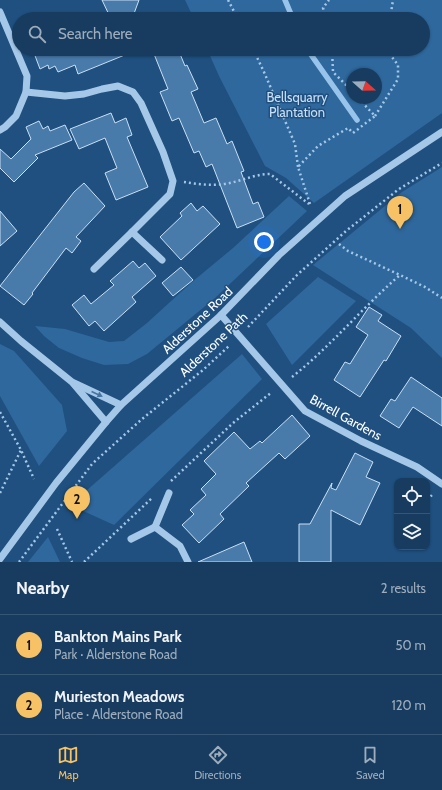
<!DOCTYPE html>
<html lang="en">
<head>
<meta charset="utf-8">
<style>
	body { margin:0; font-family:Cabin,sans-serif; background:#244769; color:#f1f3f6 }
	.controls { position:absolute; right:12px; bottom:12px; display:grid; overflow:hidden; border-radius:8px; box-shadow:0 1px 3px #0004 }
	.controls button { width:36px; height:36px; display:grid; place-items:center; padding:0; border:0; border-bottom:1px solid #365675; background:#173c60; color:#f1f3f6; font:20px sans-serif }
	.compass { position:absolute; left:346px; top:68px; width:36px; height:36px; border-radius:50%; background:#173c60; box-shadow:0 1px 3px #0004; rotate:110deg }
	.you { position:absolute; left:264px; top:242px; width:14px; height:14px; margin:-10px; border:3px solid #fff; border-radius:50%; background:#1a73e8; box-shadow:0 0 0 6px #1a73e833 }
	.badge { display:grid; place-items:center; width:26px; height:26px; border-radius:50%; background:#f6c265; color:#111; font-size:13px; font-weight:700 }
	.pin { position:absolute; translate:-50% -33px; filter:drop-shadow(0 1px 2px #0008) }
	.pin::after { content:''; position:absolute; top:21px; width:14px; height:12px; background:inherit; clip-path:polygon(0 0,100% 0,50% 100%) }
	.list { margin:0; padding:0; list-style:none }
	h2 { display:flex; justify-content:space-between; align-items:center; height:52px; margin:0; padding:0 16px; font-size:17px }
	h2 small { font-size:13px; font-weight:400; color:#9eadbd }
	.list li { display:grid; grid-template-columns:26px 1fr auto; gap:12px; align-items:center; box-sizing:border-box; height:60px; padding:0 16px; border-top:1px solid #365675 }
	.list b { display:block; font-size:15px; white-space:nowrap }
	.list p { margin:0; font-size:13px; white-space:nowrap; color:#9eadbd }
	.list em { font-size:13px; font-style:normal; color:#9eadbd }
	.icon { flex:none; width:22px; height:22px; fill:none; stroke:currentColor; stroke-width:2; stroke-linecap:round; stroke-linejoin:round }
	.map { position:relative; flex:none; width:442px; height:562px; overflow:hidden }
	.search { position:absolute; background:#173c60; box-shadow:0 1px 3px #0004; left:12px; right:12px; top:12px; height:44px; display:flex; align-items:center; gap:10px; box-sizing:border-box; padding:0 14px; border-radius:22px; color:#9eadbd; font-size:15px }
	.sheet { height:172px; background:#173c60 }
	nav { display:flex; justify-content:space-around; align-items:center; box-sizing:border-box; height:56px; border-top:1px solid #365675; background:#173c60; font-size:11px; color:#9eadbd }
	nav a { display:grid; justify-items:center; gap:2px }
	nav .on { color:#f6c265 }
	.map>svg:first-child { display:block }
</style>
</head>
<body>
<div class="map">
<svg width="442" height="562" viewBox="0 0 442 562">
	<rect width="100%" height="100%" fill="#1f5080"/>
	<g fill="#2f689d" fill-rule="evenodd">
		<path d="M 185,0 L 442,0 L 442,113 L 314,203 L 286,178 L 265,166 L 219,76 L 207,49 L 423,49 L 423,19 L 194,19 ZM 352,74 L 376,74 L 376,98 L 352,98 Z"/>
		<path d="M 442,167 L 442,358 L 411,328 L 313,265 L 402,192 Z"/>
		<path d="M 289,196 L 307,211 L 215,298 L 147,354 L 128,364 L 104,365 L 82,358 L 59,348 L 44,336 L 35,326 L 65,329 L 109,342 L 124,341 L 147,323 L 192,282 L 233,248 Z"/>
		<path d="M 318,277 L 356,301 L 292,365 L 266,324 Z"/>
		<path d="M 0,344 L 14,351 L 62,405 L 67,431 L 39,466 L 0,396 Z"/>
		<path d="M 242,354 L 262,379 L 114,525 L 70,505 Z"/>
		<path d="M 48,537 L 60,562 L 28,562 Z"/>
	</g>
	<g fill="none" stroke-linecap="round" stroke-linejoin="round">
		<g stroke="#98c3ea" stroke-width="5.5">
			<path d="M 285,0 L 293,19"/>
			<path d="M 307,49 L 357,120"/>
		</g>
	</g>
	<g fill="#487aaa" stroke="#c9e0f6">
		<path d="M 102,0 L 139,0 L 132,19 L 111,19 Z"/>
		<path d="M 44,49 L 137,49 L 137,50 L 78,74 L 75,65 L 58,72 L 55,66 L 49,69 L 48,65 L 40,69 L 34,53 Z"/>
		<path d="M 152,49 L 178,49 L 185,66 L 187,65 L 198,89 L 191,92 L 204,123 L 216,118 L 227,144 L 232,141 L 244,171 L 241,172 L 253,204 L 258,202 L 264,217 L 237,228 L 212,164 L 206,167 L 199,151 L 194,153 L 179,118 L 172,121 L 160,92 L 168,89 Z"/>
		<path d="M 111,113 L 115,123 L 126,118 L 132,135 L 127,137 L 148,187 L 116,200 L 105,173 L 117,168 L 105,138 L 79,149 L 70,129 Z"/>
		<path d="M 39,121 L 43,129 L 48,126 L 50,131 L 65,125 L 72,140 L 35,155 L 38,158 L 14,182 L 0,168 L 0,149 L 11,159 L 31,139 L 26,127 Z"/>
		<path d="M 84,183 L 105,206 L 76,237 L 81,241 L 72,253 L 66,248 L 32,293 L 33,294 L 24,305 L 0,286 L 74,192 Z"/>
		<path d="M 191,203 L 197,211 L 203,206 L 220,224 L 181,260 L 160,237 L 182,216 L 180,213 Z"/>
		<path d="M 0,211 L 17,231 L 0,246 Z"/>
		<path d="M 133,261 L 139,268 L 145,263 L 156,276 L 132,297 L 136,302 L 104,331 L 95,321 L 89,326 L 72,305 L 84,295 L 91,304 L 114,285 L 110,281 Z"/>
		<path d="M 181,267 L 193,280 L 173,296 L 162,283 Z"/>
		<path d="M 369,307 L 382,315 L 378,321 L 401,336 L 386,361 L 384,360 L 360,397 L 334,380 L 345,362 L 350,364 L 368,335 L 356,327 Z"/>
		<path d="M 411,377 L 442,398 L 442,426 L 413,407 L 399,428 L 380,416 L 391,399 L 395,401 Z"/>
		<path d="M 292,415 L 310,436 L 285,459 L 279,453 L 246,483 L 249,486 L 220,514 L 224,519 L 199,543 L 182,525 L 194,514 L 190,510 L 206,495 L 201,489 L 216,474 L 204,461 L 234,432 L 250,449 L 260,441 L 262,443 Z"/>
		<path d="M 355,453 L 373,462 L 366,477 L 380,483 L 360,525 L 331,510 L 331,562 L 299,562 L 299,524 L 310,524 L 332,483 L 331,488 L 336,490 Z"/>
		<path d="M 244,542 L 252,562 L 198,562 Z"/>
	</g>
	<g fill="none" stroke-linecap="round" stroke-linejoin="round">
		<g stroke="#a5c8e8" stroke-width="2.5" stroke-dasharray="2 3" stroke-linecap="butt">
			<path d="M 228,0 L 238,19"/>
			<path d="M 327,19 L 323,8 L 329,0"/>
			<path d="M 390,19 L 393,0"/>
			<path d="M 253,49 L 264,72 L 295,144 L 298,167"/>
			<path d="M 332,49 L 333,72 L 352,91"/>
			<path d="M 375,116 L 398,79 L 398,65 L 386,49"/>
			<path d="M 184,182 C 197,184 211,186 224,184 C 240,182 254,174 270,174 L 309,204"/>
			<path d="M 310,204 L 298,167 L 318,146 L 348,128 L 353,133 L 375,116 L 358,98"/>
			<path d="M 339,244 L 348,251 L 400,275"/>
			<path d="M 248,327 L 297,275 L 346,231 L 399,189 L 442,163"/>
			<path d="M 292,377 C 331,346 363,307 400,275 L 425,287 L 442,298"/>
			<path d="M 0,412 L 21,450 L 34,479"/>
			<path d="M 171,481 L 233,423 L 272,392"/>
			<path d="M 0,493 L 21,450"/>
			<path d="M 427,500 L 434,493"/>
			<path d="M 57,529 L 72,562"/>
			<path d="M 19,562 L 92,464 L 142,419 L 203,370 L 230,345"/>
			<path d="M 84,562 L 152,498"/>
		</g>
		<g stroke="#a5c8e8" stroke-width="7">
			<path d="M 0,12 L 27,76 L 26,92 L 16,116 L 5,127 L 0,130"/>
			<path d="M 26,92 L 65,96 L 84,94 L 102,89 L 118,86 L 133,92 L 141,103 L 163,152 L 173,181 L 170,194 L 132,232 L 162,260"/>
			<path d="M 94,269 L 132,232"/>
			<path d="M 221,315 L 305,411 L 361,441 L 417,467 L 442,484"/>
			<path d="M 0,322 L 21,341 L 72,382 L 106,422"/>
			<path d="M 74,383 L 121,405"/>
			<path d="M 169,493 L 155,527 L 180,546 L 188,562"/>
			<path d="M 131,539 L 155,527"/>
			<path d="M 0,559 L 56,483 L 106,422 L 121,405 L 221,315 L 279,255 L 345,196 L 442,132"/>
		</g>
	</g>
	<defs><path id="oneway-solid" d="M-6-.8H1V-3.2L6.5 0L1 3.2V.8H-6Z"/></defs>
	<use fill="#47749f" href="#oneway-solid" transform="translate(97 394) rotate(25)"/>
	<g text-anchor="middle" stroke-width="3" stroke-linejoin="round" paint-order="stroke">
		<g font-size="13" fill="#c9e0f6" stroke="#1f5080">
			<text x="297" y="102">Bellsquarry<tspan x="297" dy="15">Plantation</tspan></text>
		</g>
		<g font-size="13" fill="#fff" stroke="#1f5080">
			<text transform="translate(197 320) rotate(-43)" y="5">Alderstone Road</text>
			<text transform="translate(213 344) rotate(-43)" y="5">Alderstone Path</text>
			<text transform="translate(346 417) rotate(29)" y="5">Birrell Gardens</text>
		</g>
	</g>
</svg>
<div class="controls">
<button><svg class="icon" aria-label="locate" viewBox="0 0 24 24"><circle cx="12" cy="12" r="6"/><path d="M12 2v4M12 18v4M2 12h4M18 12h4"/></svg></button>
<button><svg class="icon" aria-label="layers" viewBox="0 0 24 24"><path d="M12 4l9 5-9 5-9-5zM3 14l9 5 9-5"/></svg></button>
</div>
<svg class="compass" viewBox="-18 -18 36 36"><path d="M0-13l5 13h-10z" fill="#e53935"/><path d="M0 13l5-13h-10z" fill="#9eadbd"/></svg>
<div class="you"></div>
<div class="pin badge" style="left:400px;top:229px">1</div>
<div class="pin badge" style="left:77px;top:519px">2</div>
<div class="search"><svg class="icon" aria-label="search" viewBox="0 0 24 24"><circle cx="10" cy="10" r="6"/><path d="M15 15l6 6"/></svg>Search here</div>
</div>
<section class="sheet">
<h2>Nearby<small>2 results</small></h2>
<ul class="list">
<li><span class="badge">1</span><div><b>Bankton Mains Park</b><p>Park · Alderstone Road</p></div><em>50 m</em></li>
<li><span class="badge">2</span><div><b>Murieston Meadows</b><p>Place · Alderstone Road</p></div><em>120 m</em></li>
</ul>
</section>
<nav>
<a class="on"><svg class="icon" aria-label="map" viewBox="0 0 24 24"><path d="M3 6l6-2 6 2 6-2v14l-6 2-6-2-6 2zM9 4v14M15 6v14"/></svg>Map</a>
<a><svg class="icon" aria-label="directions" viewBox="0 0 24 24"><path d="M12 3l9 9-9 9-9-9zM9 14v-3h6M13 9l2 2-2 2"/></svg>Directions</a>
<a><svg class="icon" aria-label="saved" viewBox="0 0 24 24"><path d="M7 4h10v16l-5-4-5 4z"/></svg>Saved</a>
</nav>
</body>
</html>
